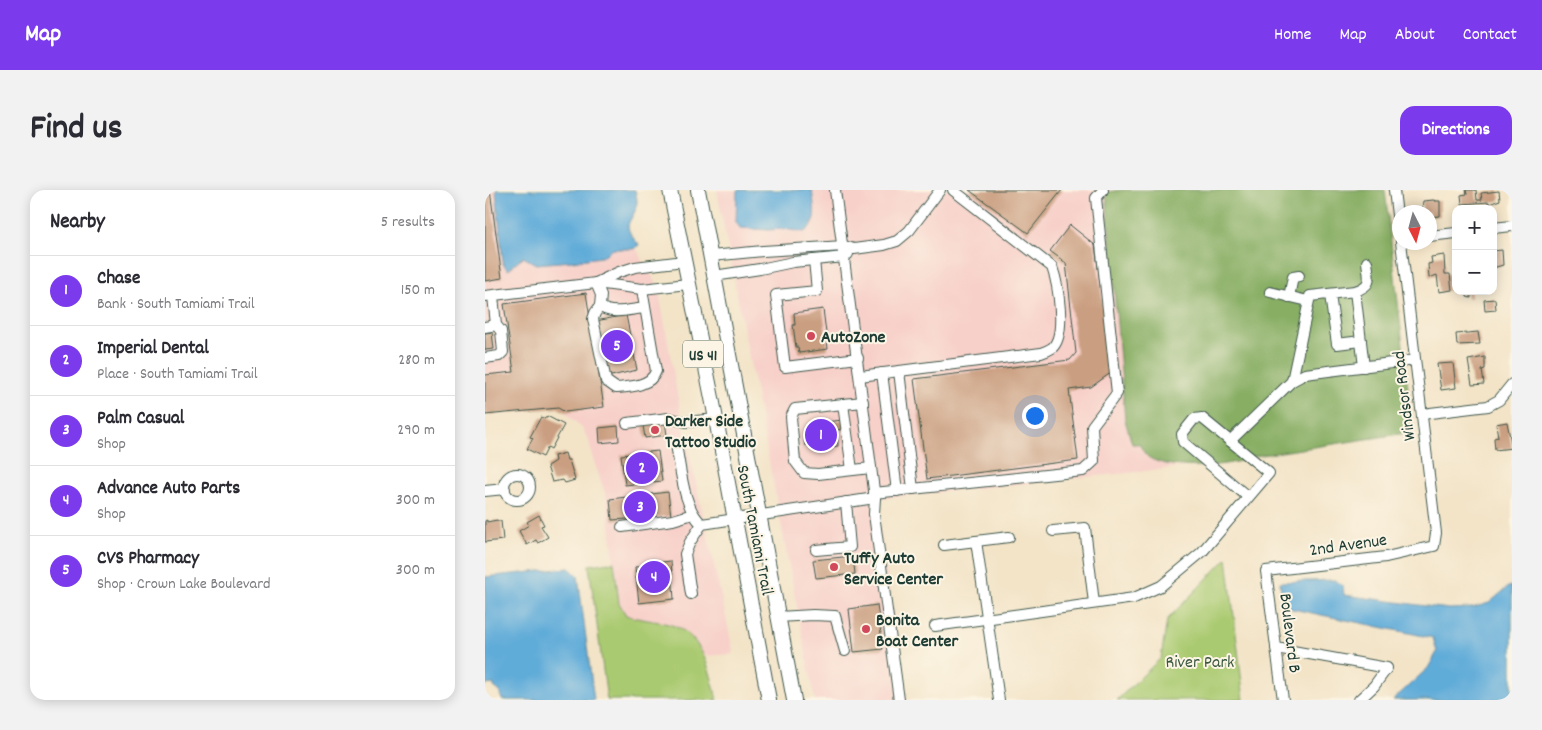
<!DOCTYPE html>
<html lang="en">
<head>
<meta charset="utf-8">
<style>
	body { margin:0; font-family:Dekko,sans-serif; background:#f2f2f3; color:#2b2b33 }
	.controls { position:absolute; right:15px; top:15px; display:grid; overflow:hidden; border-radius:10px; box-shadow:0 2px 12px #0003 }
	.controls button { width:45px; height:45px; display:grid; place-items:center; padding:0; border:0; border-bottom:1px solid #e1e1e2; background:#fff; color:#2b2b33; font:25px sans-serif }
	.compass { position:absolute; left:907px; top:15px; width:45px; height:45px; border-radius:50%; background:#fff; box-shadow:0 2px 12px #0003; rotate:174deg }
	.you { position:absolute; left:549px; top:225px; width:18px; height:18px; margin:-12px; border:4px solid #fff; border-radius:50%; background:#1a73e8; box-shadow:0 0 0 8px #1a73e833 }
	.badge { display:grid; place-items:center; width:32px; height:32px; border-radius:50%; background:#7c3aed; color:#fff; font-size:16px; font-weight:700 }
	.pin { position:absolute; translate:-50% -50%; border:2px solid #fff; box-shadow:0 1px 5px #0006 }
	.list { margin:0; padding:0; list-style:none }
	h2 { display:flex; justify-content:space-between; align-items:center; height:65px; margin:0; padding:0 20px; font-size:21px }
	h2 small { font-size:16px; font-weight:400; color:#7c7c81 }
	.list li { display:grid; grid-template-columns:32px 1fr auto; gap:15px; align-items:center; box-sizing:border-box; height:70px; padding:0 20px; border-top:1px solid #e1e1e2 }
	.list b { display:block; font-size:19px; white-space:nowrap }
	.list p { margin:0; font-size:16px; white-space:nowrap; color:#7c7c81 }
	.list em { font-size:16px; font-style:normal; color:#7c7c81 }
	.map { position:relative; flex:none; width:1027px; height:510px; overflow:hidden; border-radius:15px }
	header { display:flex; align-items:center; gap:30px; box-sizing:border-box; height:70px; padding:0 25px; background:#7c3aed; color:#fff }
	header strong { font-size:24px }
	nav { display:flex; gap:28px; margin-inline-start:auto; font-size:18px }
	.intro { display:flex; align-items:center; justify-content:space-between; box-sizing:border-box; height:120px; padding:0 30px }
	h1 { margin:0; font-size:35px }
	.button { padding:12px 22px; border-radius:15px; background:#7c3aed; color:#fff; font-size:18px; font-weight:700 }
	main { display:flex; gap:30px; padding:0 30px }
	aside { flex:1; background:#fff; border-radius:15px; box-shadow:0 2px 12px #0003 }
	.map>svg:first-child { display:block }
</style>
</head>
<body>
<header>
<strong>Map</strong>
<nav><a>Home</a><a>Map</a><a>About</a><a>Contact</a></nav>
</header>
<div class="intro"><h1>Find us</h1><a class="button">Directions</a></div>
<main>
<aside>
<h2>Nearby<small>5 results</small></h2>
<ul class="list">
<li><span class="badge">1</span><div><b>Chase</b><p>Bank · South Tamiami Trail</p></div><em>150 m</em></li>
<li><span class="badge">2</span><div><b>Imperial Dental</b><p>Place · South Tamiami Trail</p></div><em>280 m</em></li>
<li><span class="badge">3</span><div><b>Palm Casual</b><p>Shop</p></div><em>290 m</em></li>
<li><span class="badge">4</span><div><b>Advance Auto Parts</b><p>Shop</p></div><em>300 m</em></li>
<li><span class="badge">5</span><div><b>CVS Pharmacy</b><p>Shop · Crown Lake Boulevard</p></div><em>300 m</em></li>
</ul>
</aside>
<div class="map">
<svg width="1027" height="510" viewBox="0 0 1027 510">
	<rect width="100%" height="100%" fill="#fcf5e5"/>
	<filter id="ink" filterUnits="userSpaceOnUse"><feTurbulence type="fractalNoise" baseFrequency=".02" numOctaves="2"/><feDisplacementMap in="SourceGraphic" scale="10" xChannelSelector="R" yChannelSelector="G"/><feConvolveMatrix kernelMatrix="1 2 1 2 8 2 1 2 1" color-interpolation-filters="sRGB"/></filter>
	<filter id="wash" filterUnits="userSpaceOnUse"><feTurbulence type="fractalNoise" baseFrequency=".0096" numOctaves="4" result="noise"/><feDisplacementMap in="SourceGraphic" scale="20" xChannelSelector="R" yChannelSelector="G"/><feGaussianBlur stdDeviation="1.12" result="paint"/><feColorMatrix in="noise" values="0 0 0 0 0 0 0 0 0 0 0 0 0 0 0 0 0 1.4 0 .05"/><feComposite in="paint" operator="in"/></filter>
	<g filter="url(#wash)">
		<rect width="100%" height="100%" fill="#f3e4c8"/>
		<g fill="#f7d0c9">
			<path d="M 0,0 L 11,0 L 18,74 L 29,76 L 33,70 L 38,67 L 44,71 L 87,71 L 122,63 L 128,59 L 149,59 L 151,58 L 173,96 L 197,231 L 249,464 L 219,466 L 210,450 L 169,431 L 155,430 L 141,426 L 134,413 L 122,308 L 107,266 L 104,251 L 97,238 L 80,222 L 119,216 L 101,103 L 19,114 L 29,182 L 0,185 Z"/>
			<path d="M 232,0 L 252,0 L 252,10 L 276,39 L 298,39 L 319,42 L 325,39 L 329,31 L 327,0 L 637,0 L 622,2 L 654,254 L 661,266 L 689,277 L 699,277 L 390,309 L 422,510 L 330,510 Z"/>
		</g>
		<g fill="#aaca71" stroke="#648452">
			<path d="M 742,368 L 759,510 L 632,510 L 676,468 L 682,430 Z"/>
			<path d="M 129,372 L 134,413 L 141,425 C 155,430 169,430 183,434 C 217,442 225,480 232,510 L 122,510 L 104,375 Z"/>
		</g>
		<path fill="#87ae63" stroke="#53764c" d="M 637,0 L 900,0 L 928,242 L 770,266 C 747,277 684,282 663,267 C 659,264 657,258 654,254 L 647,254 L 640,230 L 621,2 Z"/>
		<g fill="#61acd9" stroke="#407486">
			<path d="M 11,0 L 150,0 C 151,4 152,8 152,12 C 150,34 132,30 154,55 L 149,59 L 128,59 L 116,67 L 87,71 L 51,74 L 38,67 L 23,80 L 18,74 Z"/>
			<path d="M 252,0 L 327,0 C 329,16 334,33 319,42 L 298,39 L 283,40 L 255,38 L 251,32 Z"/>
			<path d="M 84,378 L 93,386 L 109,510 L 17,510 L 14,501 L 9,497 L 9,494 L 0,495 L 0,387 Z"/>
			<path d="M 850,390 L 858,396 L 859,405 L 964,419 L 987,418 L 1004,413 L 1023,397 L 1027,396 L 1027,506 L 1024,510 L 908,510 L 943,478 L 952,462 L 948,448 L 798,417 L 795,392 Z"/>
		</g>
		<g id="blocks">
			<g fill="#ca9f81">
				<path d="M 0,0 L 5,0 L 17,88 L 0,91 Z"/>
				<path d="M 484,0 L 577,0 L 543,43 Z"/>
				<path d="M 981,0 L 991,0 L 992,10 L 997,10 L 996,3 L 1014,1 L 1015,10 L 1004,14 L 1004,12 L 977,14 L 976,5 L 982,4 Z"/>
				<path d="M 949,10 L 950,11 L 955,11 L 955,26 L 944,27 L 944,22 L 939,22 L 939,20 L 937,20 L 938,11 Z"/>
				<path d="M 585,35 L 610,55 L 627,182 L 606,197 L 584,200 L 593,270 L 442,289 L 429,189 L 585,170 L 591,163 L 581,73 L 565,61 Z"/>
				<path d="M 1017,60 L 1018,75 L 1008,78 L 1008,61 Z"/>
				<path d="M 959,65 L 960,84 L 965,84 L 967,100 L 954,102 L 952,85 L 944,88 L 943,74 L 947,73 L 946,67 Z"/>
				<path d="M 982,101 L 986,101 L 986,108 L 982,107 Z"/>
				<path d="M 101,103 L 119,217 L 80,222 L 73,218 L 0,225 L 0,185 L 29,182 L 19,114 Z"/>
				<path d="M 1010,109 L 1011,120 L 1000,121 L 999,110 Z"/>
				<path d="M 338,119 L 343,159 L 314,163 L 313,157 L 311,157 L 308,135 L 310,135 L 309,123 Z"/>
				<path d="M 141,125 L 152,180 L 122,187 L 111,131 Z"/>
				<path d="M 7,142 L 9,159 L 0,160 L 0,143 Z"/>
				<path d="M 993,142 L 995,154 L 972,155 L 971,144 Z"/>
				<path d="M 1000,167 L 1000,179 L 997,180 L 999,194 L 987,195 L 983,170 Z"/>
				<path d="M 968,173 L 971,198 L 956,200 L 952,174 Z"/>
				<path d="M 62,226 L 79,235 L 66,259 L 63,257 L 58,267 L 42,259 L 48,248 L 45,247 L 56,227 L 60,229 Z"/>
				<path d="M 365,229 L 366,238 L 352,240 L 353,256 L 328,259 L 327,255 L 320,255 L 319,241 L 325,240 L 325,234 Z"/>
				<path d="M 180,232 L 182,245 L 160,248 L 158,235 Z"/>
				<path d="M 1022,232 L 1027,258 L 1010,260 L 1009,248 L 1013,247 L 1011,234 Z"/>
				<path d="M 133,236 L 134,251 L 115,253 L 114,238 Z"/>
				<path d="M 173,261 L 177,291 L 140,295 L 136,265 Z"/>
				<path d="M 80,263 L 82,270 L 84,270 L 90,290 L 80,293 L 78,290 L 67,292 L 62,276 L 70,271 L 69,266 Z"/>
				<path d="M 183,302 L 186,326 L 127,330 L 125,309 Z"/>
				<path d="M 54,325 L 59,335 L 56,336 L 63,347 L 53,353 L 51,350 L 42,355 L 34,341 L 44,335 L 42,332 Z"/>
				<path d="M 2,330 L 2,332 L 12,330 L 12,331 L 16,331 L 18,350 L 0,352 L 0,331 Z"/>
				<path d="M 368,366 L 370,384 L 331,388 L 328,370 Z"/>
				<path d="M 186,371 L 189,409 L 154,413 L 150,377 L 160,376 L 159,374 Z"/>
				<path d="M 392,415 L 398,459 L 369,462 L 364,419 Z"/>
			</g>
		</g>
	</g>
	<g filter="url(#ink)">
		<use href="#blocks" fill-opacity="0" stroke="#3f564a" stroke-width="1"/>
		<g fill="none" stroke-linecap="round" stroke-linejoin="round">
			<defs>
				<g id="minor">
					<path d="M 909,0 L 914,42"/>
					<path d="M 1008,38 L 1027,36"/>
					<path d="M 944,46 L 971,43"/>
					<path d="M 226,66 L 278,61 L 359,56 L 369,59 L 399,55 L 412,51 L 424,41 L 455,0"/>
					<path d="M 329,70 L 332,101 L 291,105 L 300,177 L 373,168"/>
					<path d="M 229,86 L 275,79 L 308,72 L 360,67 L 363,64"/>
					<path d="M 111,93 L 134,82 L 150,77 L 199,71"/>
					<path d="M 111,93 L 116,105 L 115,116 C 125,126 147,119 160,118"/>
					<path d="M 870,101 C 888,95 884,89 882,72"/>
					<path d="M 785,102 L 823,111"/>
					<path d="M 845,105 L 852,154 L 876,151"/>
					<path d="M 0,106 L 111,93 L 157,99 L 203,94"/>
					<path d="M 804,107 L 808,87 L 814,86"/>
					<path d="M 115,116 L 110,123 L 108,129 L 121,191 L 131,198 C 145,197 166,196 171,181 L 157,99"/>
					<path d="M 0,137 L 11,135"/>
					<path d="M 0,168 L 14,166 L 18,162 L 16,141 L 11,135 L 8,106"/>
					<path d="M 414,181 L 428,299"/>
					<path d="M 397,183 L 412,301"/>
					<path d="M 375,186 L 556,163 C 559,162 564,160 567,158 C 582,145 573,94 567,77 L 468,0"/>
					<path d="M 807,191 L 825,106 L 870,101 L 879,177"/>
					<path d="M 378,212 L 310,219 L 306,227 L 310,271 L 319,283 L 333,284 L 386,278"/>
					<path d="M 358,214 L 367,280"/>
					<path d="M 937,224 L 1003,216 L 1014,210 L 1027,194"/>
					<path d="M 142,233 L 184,228 L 201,232 L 231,229"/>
					<path d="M 745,251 L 807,191 L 820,184 L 930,170"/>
					<path d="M 191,255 C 196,279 198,318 217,334"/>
					<circle cx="32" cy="297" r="13"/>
					<path d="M 0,301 L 20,299"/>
					<path d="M 389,303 L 598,281 L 609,271 L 607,236 L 632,203 L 611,8 L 618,0"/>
					<path d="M 390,308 L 389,324 L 414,510"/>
					<path d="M 137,337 L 188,330 L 208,324"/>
					<path d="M 568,341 L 600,338 L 609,413"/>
					<path d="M 491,351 L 524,347"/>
					<path d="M 459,355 L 491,351 L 514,510"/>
					<path d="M 331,360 L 365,357 L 361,312"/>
					<path d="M 206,404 L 200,364 L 205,352 L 217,334 L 390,308 L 350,0"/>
					<path d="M 293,427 L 328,425 L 350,426 L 360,461"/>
					<path d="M 450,436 L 649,408 L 676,396 L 717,362 L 784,283 L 717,228 L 709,229 L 697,244 L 698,252 L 763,307"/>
					<path d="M 791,458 L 902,478 L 889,496 L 874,510"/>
					<path d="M 798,510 L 781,381 L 901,367 L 949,356 L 951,343 L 916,52"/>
				</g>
				<g id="major">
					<path d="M 185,0 L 227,208 L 284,510"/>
					<path d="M 213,0 L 309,510"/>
				</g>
			</defs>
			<use href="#minor" stroke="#3f564a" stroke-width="12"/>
			<use href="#major" stroke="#3f564a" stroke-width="16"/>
			<use href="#minor" stroke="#fff" stroke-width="10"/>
			<use href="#major" stroke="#fff" stroke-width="14"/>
		</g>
	</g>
	<g fill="#d1495b" stroke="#fcf5e5" stroke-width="2">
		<circle cx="326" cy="146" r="5"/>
		<circle cx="170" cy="240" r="5"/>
		<circle cx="349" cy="377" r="5"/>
		<circle cx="381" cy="439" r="5"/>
	</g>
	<g text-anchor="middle" stroke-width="4" stroke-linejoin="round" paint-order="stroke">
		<rect fill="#fcf5e5" stroke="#617469" stroke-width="1" x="198" y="150.5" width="40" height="27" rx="4"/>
		<g font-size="16" font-weight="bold" fill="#1f3d34">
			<text x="218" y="170">US 41</text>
		</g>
		<g font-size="18" font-weight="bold" fill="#1f3d34" stroke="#fcf5e5" text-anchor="start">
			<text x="336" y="152">AutoZone</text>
			<text x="180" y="236">Darker Side<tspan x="180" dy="21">Tattoo Studio</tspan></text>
			<text x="359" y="373">Tuffy Auto<tspan x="359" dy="21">Service Center</tspan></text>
			<text x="391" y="435">Bonita<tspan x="391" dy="21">Boat Center</tspan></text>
		</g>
		<g font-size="18" fill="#1f3d34" stroke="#fcf5e5">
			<text transform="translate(918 206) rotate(-97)" y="6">Windsor Road</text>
			<text transform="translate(271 340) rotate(79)" y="6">South Tamiami Trail</text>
			<text transform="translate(863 354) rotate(-8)" y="6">2nd Avenue</text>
			<text transform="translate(806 443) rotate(83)" y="6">Boulevard B</text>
		</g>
		<g font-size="18" fill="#3b5940" stroke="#fcf5e5">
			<text x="715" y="477">River Park</text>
		</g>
	</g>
</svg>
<div class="controls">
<button>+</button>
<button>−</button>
</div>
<svg class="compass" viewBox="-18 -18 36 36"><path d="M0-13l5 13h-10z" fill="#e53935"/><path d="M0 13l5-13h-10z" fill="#7c7c81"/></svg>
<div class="you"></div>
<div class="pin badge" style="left:336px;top:245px">1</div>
<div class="pin badge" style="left:157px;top:278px">2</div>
<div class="pin badge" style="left:155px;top:317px">3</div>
<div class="pin badge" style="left:169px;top:387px">4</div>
<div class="pin badge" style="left:132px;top:156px">5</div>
</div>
</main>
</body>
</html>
